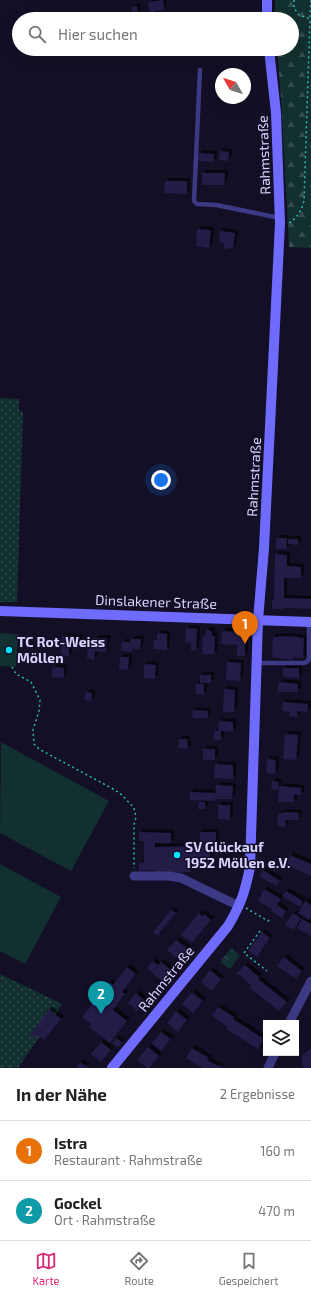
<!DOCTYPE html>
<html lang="de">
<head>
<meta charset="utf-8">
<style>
	body { margin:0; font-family:"Exo 2",sans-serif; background:#f6f6f6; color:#222 }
	.controls { position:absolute; right:12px; bottom:12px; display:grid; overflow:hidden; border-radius:0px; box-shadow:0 4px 16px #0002 }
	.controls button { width:36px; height:36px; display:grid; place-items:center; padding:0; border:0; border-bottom:1px solid #e0e0e0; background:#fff; color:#222; font:20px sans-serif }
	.compass { position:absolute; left:215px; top:68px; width:36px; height:36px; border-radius:50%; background:#fff; box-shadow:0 4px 16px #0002; rotate:309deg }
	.you { position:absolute; left:161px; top:480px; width:14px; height:14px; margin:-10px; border:3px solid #fff; border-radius:50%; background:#1a73e8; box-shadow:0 0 0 6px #1a73e833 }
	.badge { display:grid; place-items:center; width:26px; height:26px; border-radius:50%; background:#db2777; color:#fff; font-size:13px; font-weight:700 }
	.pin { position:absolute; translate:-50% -33px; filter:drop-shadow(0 1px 2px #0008) }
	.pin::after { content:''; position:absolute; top:21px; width:14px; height:12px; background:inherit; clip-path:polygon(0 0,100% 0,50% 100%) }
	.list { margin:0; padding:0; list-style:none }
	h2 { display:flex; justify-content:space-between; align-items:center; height:52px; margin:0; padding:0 16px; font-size:17px }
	h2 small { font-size:13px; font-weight:400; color:#767676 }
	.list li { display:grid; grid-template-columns:26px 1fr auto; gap:12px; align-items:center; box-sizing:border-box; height:60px; padding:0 16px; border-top:1px solid #e0e0e0 }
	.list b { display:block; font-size:15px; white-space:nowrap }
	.list p { margin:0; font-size:13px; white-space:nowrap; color:#767676 }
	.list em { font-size:13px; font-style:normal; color:#767676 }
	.icon { flex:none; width:22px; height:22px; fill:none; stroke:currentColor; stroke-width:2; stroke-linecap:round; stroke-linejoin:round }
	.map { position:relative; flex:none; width:311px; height:1068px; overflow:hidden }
	.search { position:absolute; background:#fff; box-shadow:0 4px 16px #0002; left:12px; right:12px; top:12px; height:44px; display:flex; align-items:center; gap:10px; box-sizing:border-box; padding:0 14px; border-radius:22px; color:#767676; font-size:15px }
	.sheet { height:172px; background:#fff }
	nav { display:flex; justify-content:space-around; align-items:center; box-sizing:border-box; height:56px; border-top:1px solid #e0e0e0; background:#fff; font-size:11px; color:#767676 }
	nav a { display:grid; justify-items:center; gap:2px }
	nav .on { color:#db2777 }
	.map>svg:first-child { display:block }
</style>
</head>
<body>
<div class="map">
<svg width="311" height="1068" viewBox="0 0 311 1068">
	<defs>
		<pattern id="grass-dots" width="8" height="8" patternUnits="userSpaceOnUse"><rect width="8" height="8" fill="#12302f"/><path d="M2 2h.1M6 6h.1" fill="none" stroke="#344d4e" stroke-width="1.8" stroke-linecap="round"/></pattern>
		<pattern id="forest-firs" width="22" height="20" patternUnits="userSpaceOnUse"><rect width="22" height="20" fill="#12302f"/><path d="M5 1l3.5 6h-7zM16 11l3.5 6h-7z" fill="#344d4e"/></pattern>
		<pattern id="park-crowns" width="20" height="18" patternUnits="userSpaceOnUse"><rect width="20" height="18" fill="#12302f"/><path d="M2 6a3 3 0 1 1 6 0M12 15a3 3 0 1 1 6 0" fill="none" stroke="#344d4e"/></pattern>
		<filter id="shadow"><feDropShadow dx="3" dy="-3" stdDeviation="0" flood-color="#0009"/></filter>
	</defs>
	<rect width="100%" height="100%" fill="#130f26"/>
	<g fill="url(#grass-dots)">
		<path d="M 0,398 L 19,399 L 19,411 L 23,411 L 17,602 L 0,602 Z"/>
		<path d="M 0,974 L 62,1004 L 18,1068 L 0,1068 Z"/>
	</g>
	<path fill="url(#forest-firs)" d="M 275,0 L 311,0 L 311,248 L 289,247 L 281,98 L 277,49 L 292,49 L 292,19 L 275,19 Z"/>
	<path fill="url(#park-crowns)" d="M 231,948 L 240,955 L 230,969 L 220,962 Z"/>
	<g fill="#12302f">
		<path d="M 0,633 L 18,634 L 16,667 L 0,666 Z"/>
		<path d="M 1,742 L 109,801 L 71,871 L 0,833 Z"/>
		<path d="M 0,864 L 61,897 L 25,964 L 0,951 Z"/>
	</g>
	<g fill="#241b47" filter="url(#shadow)">
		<path d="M 163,0 L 164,10 L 155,11 L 156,19 L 150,19 L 148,2 Z"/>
		<path d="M 137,6 L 138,13 L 132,14 L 132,7 Z"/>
		<path d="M 220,151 L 229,152 L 228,161 L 219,160 Z"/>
		<path d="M 199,153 L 214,154 L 213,162 L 198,161 Z"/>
		<path d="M 202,173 L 225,173 L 224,185 L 202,185 Z"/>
		<path d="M 165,181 L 187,181 L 187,194 L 164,193 Z"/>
		<path d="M 197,229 L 211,230 L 209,248 L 196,246 Z"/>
		<path d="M 220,231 L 235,233 L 233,248 L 224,249 L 224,243 L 219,242 Z"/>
		<path d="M 276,538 L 287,538 L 286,549 L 276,549 Z"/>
		<path d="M 288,539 L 298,539 L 298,545 L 288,544 Z"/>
		<path d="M 275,554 L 287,555 L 287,566 L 301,567 L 301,578 L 284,578 L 284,598 L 311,599 L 311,609 L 284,608 L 283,609 L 272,609 L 272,600 L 274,600 Z"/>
		<path d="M 186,628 L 197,629 L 196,650 L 191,650 L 191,643 L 185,642 Z"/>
		<path d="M 206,630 L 212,631 L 212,636 L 215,636 L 214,654 L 202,654 L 203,636 L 206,636 Z"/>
		<path d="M 222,631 L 245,632 L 245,656 L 237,656 L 237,645 L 221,644 Z"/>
		<path d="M 157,633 L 167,634 L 167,650 L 153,649 L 154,640 L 157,640 Z"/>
		<path d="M 62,636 L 80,637 L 79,649 L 69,648 L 69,656 L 61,656 Z"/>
		<path d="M 279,636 L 299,637 L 299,638 L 304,638 L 303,658 L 294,657 L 292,660 L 272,657 L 273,637 L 278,637 Z"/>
		<path d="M 95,638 L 107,638 L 106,652 L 95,651 L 94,660 L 87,659 L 88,643 L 94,643 Z"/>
		<path d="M 130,639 L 141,639 L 140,649 L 132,649 L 132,652 L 121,651 L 122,642 L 130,642 Z"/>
		<path d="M 120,657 L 129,657 L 128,670 L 119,669 Z"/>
		<path d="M 227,662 L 241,663 L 240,681 L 226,680 Z"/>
		<path d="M 144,664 L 156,665 L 155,679 L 144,678 Z"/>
		<path d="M 53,667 L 64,668 L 64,678 L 51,677 Z"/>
		<path d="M 283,668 L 299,668 L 299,678 L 283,677 Z"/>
		<rect x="200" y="675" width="11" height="8"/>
		<path d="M 279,682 L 298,684 L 298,692 L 278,692 Z"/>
		<path d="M 196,684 L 204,684 L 204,695 L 196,694 Z"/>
		<path d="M 224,689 L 235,690 L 234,712 L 223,712 Z"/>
		<path d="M 86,692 L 92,693 L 91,701 L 84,700 Z"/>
		<path d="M 283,702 L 308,704 L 307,712 L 297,711 L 297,717 L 289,716 L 290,712 L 282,711 Z"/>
		<path d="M 193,710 L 208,711 L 208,718 L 192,718 Z"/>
		<path d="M 219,721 L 233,722 L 233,732 L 221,731 L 221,740 L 214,740 L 214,731 L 218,731 Z"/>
		<path d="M 285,734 L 298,735 L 296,760 L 283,759 Z"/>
		<path d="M 179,739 L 187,739 L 188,749 L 178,748 Z"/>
		<rect x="203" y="749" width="12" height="11"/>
		<path d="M 267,759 L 276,760 L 275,774 L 266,773 Z"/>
		<path d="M 215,764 L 233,765 L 233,779 L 214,778 Z"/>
		<path d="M 272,781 L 279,782 L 278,790 L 271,789 Z"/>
		<path d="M 216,785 L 233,786 L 232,799 L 215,799 Z"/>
		<path d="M 279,786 L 301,788 L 301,795 L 294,795 L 294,802 L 278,802 Z"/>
		<path d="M 190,792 L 215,793 L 215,801 L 190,800 Z"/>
		<path d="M 199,802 L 205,802 L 205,809 L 198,809 Z"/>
		<path d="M 218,805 L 230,805 L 230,820 L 218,819 Z"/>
		<path d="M 286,812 L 299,813 L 298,820 L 286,820 L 285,827 L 277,826 L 278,814 Z"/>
		<path d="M 139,832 L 171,833 L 171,843 L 155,843 L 155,847 L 200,846 L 200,832 L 216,832 L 216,844 L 210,844 L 210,868 L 190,868 L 191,872 L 155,873 L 155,870 L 139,871 L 139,863 L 144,862 L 144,841 L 139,841 Z"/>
		<path d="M 290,855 L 311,864 L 311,876 L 285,864 Z"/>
		<path d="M 263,870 L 280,881 L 276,886 L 259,876 Z"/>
		<path d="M 264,889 L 281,899 L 277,905 L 286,911 L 282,918 L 271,911 L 272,909 L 258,901 Z"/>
		<path d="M 286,891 L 303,901 L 300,907 L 282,896 Z"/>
		<path d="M 305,901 L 311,905 L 311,917 L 309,920 L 298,913 Z"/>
		<path d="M 171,910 L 176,913 L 157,936 L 153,932 Z"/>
		<path d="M 199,913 L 203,916 L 204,914 L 211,920 L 192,943 L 181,935 Z"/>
		<path d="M 293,913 L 301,918 L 294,930 L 285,925 Z"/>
		<path d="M 302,919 L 311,924 L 311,936 L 297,928 Z"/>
		<path d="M 262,932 L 270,938 L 257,957 L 248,951 Z"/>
		<path d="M 176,940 L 188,949 L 179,960 L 167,950 Z"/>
		<path d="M 284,957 L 302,971 L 296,979 L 277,966 Z"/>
		<path d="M 153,961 L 158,965 L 152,972 L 147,968 Z"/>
		<path d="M 161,962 L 171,970 L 162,981 L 152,973 Z"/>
		<path d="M 245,965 L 259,977 L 258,979 L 287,1002 L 279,1011 L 250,988 L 252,986 L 237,973 Z"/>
		<path d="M 127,967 L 136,974 L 122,992 L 125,994 L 113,1010 L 127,1021 L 110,1043 L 89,1027 L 91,1024 L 82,1017 L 110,982 L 113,985 Z"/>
		<path d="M 210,970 L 221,979 L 212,991 L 201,982 Z"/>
		<path d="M 192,992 L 203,1001 L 193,1013 L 182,1004 Z"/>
		<path d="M 136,993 L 145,1001 L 137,1011 L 128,1003 Z"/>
		<path d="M 218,1007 L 234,1017 L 233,1019 L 264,1039 L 258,1049 L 226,1029 L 228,1027 L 212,1016 Z"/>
		<path d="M 49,1009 L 54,1013 L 35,1038 L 30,1035 Z"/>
		<path d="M 176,1011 L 187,1020 L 178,1032 L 167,1023 Z"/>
		<path d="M 55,1014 L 61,1019 L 44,1040 L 38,1035 Z"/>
		<path d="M 161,1032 L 171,1039 L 161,1051 L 152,1043 Z"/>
		<path d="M 116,1038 L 122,1042 L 118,1047 L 112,1043 Z"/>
		<path d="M 101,1042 L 111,1050 L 101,1062 L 91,1054 Z"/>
		<path d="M 148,1047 L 159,1056 L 149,1068 L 147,1068 L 137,1060 Z"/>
		<path d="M 192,1048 L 209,1058 L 207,1060 L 222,1068 L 203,1068 L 186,1058 Z"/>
		<path d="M 311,1048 L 311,1068 L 306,1068 L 302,1066 L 302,1055 Z"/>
		<path d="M 80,1062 L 88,1068 L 76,1068 Z"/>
	</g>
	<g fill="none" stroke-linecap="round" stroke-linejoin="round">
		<g stroke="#2fb8b0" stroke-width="1.5" stroke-dasharray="2 3" stroke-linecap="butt">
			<path d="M 294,0 L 294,8 L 299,15 L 310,19 L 311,0"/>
			<path d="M 289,223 C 298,217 301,211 304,201 L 310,19"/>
			<path d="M 12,667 L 16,674 L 31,682 L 40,700 L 39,711 L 33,730 L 34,744 L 39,749 L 115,790 L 122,795 L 134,808 L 136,817 L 134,825 L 134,868"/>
			<path d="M 246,908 L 268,921 L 270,919"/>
			<path d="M 260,931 L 244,953 L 267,971"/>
		</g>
		<g stroke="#3d3a85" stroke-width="4.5">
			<path d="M 200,70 L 194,201 L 197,204 L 216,205 L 280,218"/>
			<path d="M 257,663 L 304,663 L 308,661 L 309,658 L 309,622"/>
		</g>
		<g stroke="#3d3a85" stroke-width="9">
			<path d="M 134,876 L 169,876 L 181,878 L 239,906"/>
			<path d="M 289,1023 L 311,981"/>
			<path d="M 268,1068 L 275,1053"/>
		</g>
		<g stroke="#6f6bff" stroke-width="10">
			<path d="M 267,19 L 267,0"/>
			<path d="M 0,611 L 311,622"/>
			<path d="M 112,1068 L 228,926 C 241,904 245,892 250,867 L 258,620 L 264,548 L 280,223 L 276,113 L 269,49"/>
		</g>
	</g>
	<g fill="#00e5ff" stroke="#130f26" stroke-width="1.5">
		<circle cx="9" cy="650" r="4"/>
		<circle cx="177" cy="855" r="4"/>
	</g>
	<g text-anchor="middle" stroke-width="3" stroke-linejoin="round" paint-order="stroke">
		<g font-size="14" fill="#d9d4ff" stroke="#130f26">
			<text transform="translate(264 155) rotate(-92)" y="5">Rahmstraße</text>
			<text transform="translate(254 477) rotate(-87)" y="5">Rahmstraße</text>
			<text transform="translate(156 602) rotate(2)" y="5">Dinslakener Straße</text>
			<text transform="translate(166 979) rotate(-51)" y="5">Rahmstraße</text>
		</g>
		<g font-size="14" font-weight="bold" fill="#d9d4ff" stroke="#130f26" text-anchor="start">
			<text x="17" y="647">TC Rot-Weiss<tspan x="17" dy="16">Möllen</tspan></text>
			<text x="185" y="852">SV Glückauf<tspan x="185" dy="16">1952 Möllen e.V.</tspan></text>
		</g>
	</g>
</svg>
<div class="controls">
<button><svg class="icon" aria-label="layers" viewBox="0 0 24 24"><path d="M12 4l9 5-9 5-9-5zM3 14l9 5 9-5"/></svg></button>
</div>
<svg class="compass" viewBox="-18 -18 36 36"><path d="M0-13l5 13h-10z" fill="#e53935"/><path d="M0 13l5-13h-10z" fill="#767676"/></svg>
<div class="you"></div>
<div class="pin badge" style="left:245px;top:644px;background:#e8710a">1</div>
<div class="pin badge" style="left:101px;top:1014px;background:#0f9aa8">2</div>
<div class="search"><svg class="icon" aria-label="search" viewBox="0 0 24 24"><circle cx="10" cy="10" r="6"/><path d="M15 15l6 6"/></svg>Hier suchen</div>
</div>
<section class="sheet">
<h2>In der Nähe<small>2 Ergebnisse</small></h2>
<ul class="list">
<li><span class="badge" style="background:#e8710a">1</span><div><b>Istra</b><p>Restaurant · Rahmstraße</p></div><em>160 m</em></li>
<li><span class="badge" style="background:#0f9aa8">2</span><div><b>Gockel</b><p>Ort · Rahmstraße</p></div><em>470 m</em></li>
</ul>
</section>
<nav>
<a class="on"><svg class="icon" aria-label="map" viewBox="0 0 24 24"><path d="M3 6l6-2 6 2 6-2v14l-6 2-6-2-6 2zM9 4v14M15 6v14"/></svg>Karte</a>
<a><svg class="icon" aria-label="directions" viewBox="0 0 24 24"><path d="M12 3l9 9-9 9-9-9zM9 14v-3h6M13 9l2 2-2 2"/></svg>Route</a>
<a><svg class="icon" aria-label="saved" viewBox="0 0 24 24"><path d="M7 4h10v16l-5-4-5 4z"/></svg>Gespeichert</a>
</nav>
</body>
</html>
